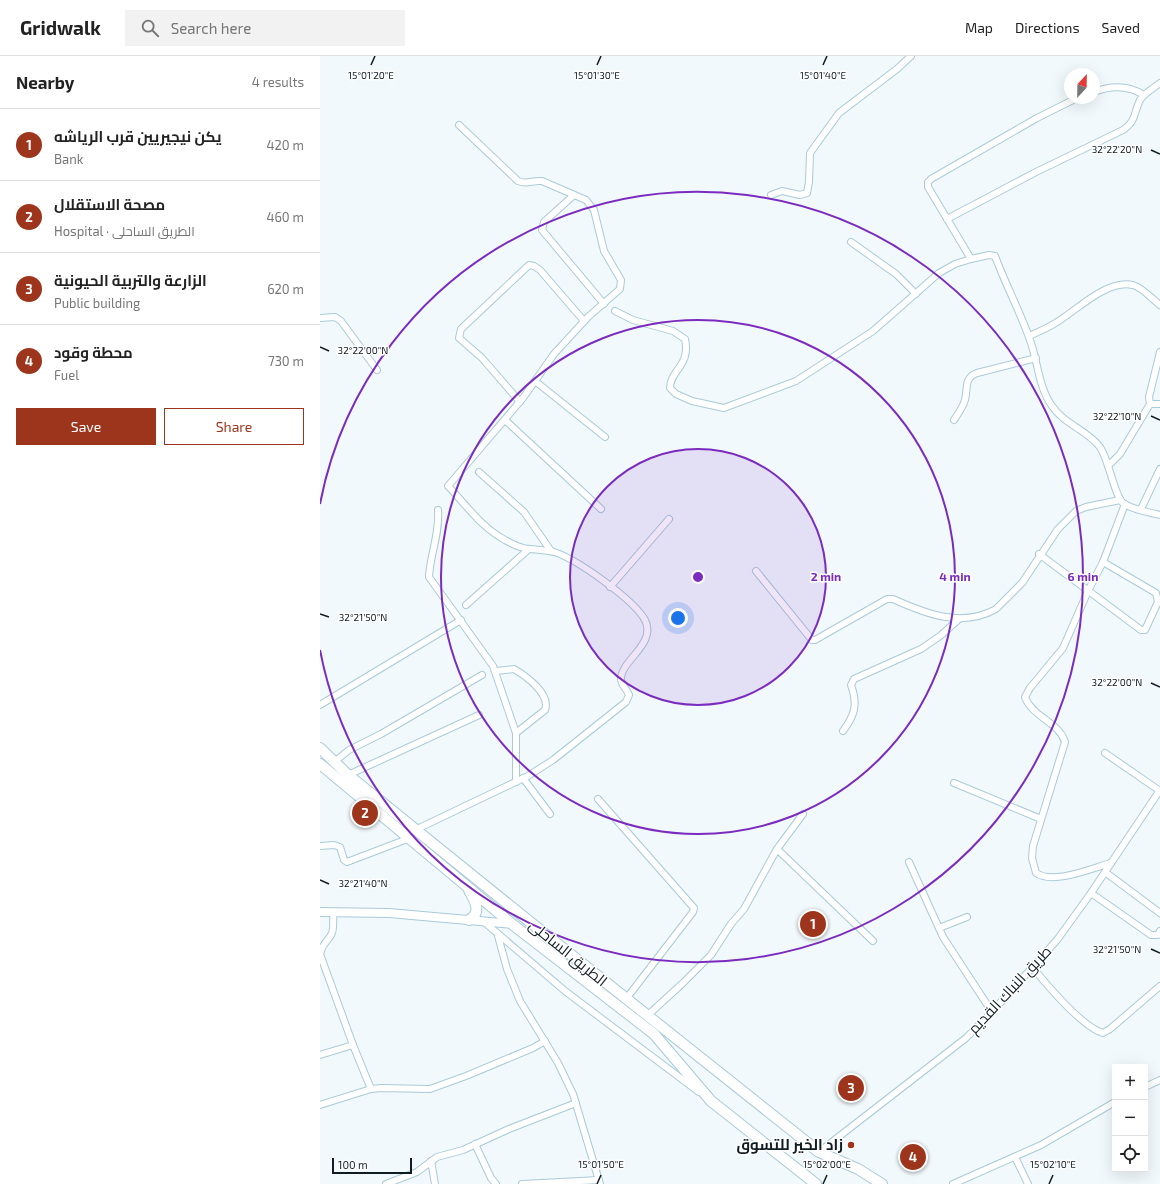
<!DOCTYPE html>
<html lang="en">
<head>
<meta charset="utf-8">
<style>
	body { margin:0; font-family:"Exo 2",Cairo,sans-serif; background:#f2f2f2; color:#222 }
	.controls { position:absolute; right:12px; bottom:12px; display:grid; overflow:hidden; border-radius:0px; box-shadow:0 4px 16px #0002 }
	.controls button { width:36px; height:36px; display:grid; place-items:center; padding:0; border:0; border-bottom:1px solid #e0e0e0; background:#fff; color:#222; font:20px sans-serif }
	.compass { position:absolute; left:744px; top:12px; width:36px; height:36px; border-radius:50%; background:#fff; box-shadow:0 4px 16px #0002; rotate:22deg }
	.scale { position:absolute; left:12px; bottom:10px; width:80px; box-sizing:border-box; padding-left:4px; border:2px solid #0f1c21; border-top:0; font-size:11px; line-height:14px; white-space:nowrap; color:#0f1c21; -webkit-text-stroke:3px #fff; paint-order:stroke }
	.you { position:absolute; left:358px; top:562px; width:14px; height:14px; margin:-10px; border:3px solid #fff; border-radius:50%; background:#1a73e8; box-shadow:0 0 0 6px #1a73e833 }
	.badge { display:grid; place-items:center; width:26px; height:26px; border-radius:50%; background:#9d351c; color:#fff; font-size:13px; font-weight:700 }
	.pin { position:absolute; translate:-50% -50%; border:2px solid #fff; box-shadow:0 1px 4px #0006 }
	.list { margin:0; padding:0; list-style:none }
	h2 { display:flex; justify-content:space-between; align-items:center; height:52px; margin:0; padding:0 16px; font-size:17px }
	h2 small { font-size:13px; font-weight:400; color:#767676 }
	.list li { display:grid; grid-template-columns:26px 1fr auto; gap:12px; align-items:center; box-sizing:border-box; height:72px; padding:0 16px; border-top:1px solid #e0e0e0 }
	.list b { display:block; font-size:15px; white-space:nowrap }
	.list p { margin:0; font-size:13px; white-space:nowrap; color:#767676 }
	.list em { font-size:13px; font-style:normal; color:#767676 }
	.actions { display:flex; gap:8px; padding:12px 16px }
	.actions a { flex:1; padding:9px 0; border:1px solid #9d351c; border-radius:0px; text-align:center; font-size:14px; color:#9d351c }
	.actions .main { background:#9d351c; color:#fff }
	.icon { flex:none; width:22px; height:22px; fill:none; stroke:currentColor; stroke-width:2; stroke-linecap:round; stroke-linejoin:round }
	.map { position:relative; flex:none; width:840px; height:1128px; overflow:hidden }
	header { display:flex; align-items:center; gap:24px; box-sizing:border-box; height:56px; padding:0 20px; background:#fff; border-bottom:1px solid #e0e0e0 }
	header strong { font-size:19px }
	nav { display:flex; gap:22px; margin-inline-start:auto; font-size:14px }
	.search { width:280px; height:36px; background:#f2f2f2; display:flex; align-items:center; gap:10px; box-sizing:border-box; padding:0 14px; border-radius:0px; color:#767676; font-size:15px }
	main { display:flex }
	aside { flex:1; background:#fff }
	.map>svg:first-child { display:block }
</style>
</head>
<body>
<header>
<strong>Gridwalk</strong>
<div class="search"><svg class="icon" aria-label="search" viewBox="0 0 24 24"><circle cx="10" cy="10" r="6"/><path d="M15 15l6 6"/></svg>Search here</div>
<nav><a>Map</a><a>Directions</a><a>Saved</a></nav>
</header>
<main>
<aside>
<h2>Nearby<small>4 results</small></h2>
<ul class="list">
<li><span class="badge">1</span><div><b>يكن نيجيريين قرب الرياشه</b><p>Bank</p></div><em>420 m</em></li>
<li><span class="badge">2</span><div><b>مصحة الاستقلال</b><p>Hospital · الطريق الساحلى</p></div><em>460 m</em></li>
<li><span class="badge">3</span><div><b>الزارعة والتربية الحيونية</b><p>Public building</p></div><em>620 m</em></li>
<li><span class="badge">4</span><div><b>محطة وقود</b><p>Fuel</p></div><em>730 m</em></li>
</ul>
<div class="actions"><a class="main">Save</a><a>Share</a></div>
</aside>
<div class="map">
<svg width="840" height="1128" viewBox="0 0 840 1128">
	<rect width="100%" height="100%" fill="#f2f9fc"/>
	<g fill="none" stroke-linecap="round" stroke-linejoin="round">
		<defs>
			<g id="minor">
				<path d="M 774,36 C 792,29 808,29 824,39"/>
				<path d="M 757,42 L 717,62 L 611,123 L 608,126 L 608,131 L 651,203 L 669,199 L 675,200 C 686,230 701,257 711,287 C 718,308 719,332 732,350 C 744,368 767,374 780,391 C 788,402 795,441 803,447 C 812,454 829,456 840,459"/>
				<path d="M 254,139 L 224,166 L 222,174 L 284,248"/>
				<path d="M 451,139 L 462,135 L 480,139 L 487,137 L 489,126 L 490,97 L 519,57 L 577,13 L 591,0"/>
				<path d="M 627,163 L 716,116 L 803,74 C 817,64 813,58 820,44 C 824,37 834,32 840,27"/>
				<path d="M 531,186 L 576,218 L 596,238"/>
				<path d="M 295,255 L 313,264 L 353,275 L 365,283 C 371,310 350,314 350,332 L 356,338 L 372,345 L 404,352 L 476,325 L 553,275 L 619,217 L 635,208 L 651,203"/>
				<path d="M 0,262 L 15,261 L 21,265 L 57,314"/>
				<path d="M 709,280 C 718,276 728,272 737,266 C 757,254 787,223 813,229 C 823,232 832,243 840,249"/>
				<path d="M 215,325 L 285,381"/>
				<path d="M 200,346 L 162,302 L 139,282 L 141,273 L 209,209 L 214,210 L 220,214 L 264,265"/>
				<path d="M 830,348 L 829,341 L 840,296"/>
				<path d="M 185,364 L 281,453"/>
				<path d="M 634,364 C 638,358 643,351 645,344 C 648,331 644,322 657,317 L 716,302"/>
				<path d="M 788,410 L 800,398 L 830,348 L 840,348"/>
				<path d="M 159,416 L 204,456 L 231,495"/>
				<path d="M 821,453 L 840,413"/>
				<path d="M 118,454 C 120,478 110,498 109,521 L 173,610 L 196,677 L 196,726"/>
				<path d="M 719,498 L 821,574 L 825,574 L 838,546 L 836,537 L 783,506"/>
				<path d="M 436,515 L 492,584 L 495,584 L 567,543 L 573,543 C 606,558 642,572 676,553 L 702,527 L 738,473 L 756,455 L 766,451 L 800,444"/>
				<path d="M 290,531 L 349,463"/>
				<path d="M 146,549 L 209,493"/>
				<path d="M 176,615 L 194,613 C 206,620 231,638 225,654 L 196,677"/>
				<path d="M 0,649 L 141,564"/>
				<path d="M 523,675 C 535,659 538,648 531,629 L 534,623 L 601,593 L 620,580 L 638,564"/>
				<path d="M 785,697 L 840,735"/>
				<path d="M 14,706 L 29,694 L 61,678 L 162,619"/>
				<path d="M 28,719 L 159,659"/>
				<path d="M 203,722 L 230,758"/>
				<path d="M 634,727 L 721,763"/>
				<path d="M 278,743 L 374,852 L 373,856 L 306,943"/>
				<path d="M 95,774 L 208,720 L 233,704 L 306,646 L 309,639 C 307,633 301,629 301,623 C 301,604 337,588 325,564 C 314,544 257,503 234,496 C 226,494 219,494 210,493 C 202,493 192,488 185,484 C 161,471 147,450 128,430 L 203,342 L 234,298 L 268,261 L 300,233 L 301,224 L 284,195 L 274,154 L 266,144 L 222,125 C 213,124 206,129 198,125 L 139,69"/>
				<path d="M 0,790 L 14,789 L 20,791 L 24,804 L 27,806 L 90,782"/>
				<path d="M 457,793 L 553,885"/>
				<path d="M 589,806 L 623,881 L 672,956"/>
				<path d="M 791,807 C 772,812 734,829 716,817 L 712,802 L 713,790 L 745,686 C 739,666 712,661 705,641 L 710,632 L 743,592 L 768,535 L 783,506 L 805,448"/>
				<path d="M 785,816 L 840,857"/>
				<path d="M 771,837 L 831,879 L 838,879 L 840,875"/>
				<path d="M 14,856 C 12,863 15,873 11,879 C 7,886 2,888 0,898 L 33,989 L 51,1033 L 61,1032 L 110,1033 L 146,1020 L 213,992 L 225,985"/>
				<path d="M 163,865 L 245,935 L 379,1036"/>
				<path d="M 619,872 L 647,861"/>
				<path d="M 178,880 L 187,913 L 200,945 L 238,1007 L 253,1038 L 280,1128"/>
				<path d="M 713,912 C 727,929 762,971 783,977 L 790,973 L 840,930"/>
				<path d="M 327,960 L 364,926 L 391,899 L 411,868 L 424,853 L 457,793 L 483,758"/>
				<path d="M 0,999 L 33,989"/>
				<path d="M 825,1031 L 840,1024"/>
				<path d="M 0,1049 L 51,1033"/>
				<path d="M 155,1088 L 171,1122 L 176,1128"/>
				<path d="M 499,1096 L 646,982 L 672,956 L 737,884 L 771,837 L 840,734"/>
				<path d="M 695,1101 L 708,1128"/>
				<path d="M 111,1105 L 115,1128"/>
				<path d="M 66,1128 L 97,1116 L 117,1101 L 143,1094 L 189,1073 L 256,1047"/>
				<path d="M 202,1128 L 279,1124"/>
				<path d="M 633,1128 L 721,1089 L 795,1046"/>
			</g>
			<path id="tertiary" d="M 0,856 L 69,857 L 192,868"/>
			<g id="trunk">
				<path d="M 0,692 L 28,719 L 215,870 L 499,1096 L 538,1113 L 562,1128"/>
				<path d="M 0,708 L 192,868 L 334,978 L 391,1045 L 496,1128"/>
				<path d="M 149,834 C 154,844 163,856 149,864"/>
			</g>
		</defs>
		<use href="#minor" stroke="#a9cad9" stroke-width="8"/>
		<use href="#tertiary" stroke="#a9cad9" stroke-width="10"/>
		<use href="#trunk" stroke="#a9cad9" stroke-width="12"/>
		<use href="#minor" stroke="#fff" stroke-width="6"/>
		<use href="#tertiary" stroke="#fff" stroke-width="8"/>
		<use href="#trunk" stroke="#fff" stroke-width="10"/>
	</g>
	<path fill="none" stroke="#0f1c21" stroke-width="1.5" d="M 51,9 L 55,0M 277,9 L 281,0M 503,9 L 507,0M 831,94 L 840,98M 0,291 L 9,295M 831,360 L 840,364M 0,558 L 9,561M 831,627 L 840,631M 0,824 L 9,828M 831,893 L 840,897M 277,1128 L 281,1119M 503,1128 L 507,1119M 729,1128 L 733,1119"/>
	<circle cx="378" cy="521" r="128" fill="#7b2cbf" fill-opacity=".12"/>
	<g fill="none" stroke="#7b2cbf" stroke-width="2">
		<circle cx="378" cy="521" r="128"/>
		<circle cx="378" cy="521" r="257"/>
		<path d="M0 448A385 385 0 1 1 0 594"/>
	</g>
	<circle fill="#9d351c" stroke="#fff" stroke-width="1.5" cx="531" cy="1089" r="4"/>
	<g text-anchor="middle" stroke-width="3" stroke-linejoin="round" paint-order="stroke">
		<g font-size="15" fill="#0f1c21" stroke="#fff">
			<text transform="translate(248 897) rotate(39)" y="5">الطريق الساحلى</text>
			<text transform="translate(690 934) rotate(-47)" y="5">طريق النباك القديم</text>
		</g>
		<g font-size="15" font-weight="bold" fill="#0f1c21" stroke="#fff" text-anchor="end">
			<text x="523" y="1094">زاد الخير للتسوق</text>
		</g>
	</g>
	<g font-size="10" text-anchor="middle" fill="#0f1c21" stroke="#fff" stroke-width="3" stroke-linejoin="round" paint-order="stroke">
		<text x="51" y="23">15°01'20"E</text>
		<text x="277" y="23">15°01'30"E</text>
		<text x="503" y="23">15°01'40"E</text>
		<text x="797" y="97">32°22'20"N</text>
		<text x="43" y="298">32°22'00"N</text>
		<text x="797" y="364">32°22'10"N</text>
		<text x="43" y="565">32°21'50"N</text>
		<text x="797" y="630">32°22'00"N</text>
		<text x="43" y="831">32°21'40"N</text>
		<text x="797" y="897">32°21'50"N</text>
		<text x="281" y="1112">15°01'50"E</text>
		<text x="507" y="1112">15°02'00"E</text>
		<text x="733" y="1112">15°02'10"E</text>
	</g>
	<circle cx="378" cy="521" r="6" fill="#7b2cbf" stroke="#fff" stroke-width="2"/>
	<g font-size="12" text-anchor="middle" font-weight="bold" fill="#7b2cbf" stroke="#fff" stroke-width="3" stroke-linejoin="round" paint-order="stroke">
		<text x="506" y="525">2 min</text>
		<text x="635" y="525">4 min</text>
		<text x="763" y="525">6 min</text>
	</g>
</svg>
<div class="controls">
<button>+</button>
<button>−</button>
<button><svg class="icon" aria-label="locate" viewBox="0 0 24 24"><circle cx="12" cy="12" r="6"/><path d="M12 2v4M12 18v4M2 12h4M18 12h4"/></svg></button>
</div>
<svg class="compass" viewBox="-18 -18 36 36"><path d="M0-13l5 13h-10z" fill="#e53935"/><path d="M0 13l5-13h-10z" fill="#767676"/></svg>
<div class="scale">100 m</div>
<div class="you"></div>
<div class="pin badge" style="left:493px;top:868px">1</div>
<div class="pin badge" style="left:45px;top:757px">2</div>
<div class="pin badge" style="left:531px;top:1032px">3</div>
<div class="pin badge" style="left:593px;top:1101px">4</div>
</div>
</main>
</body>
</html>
